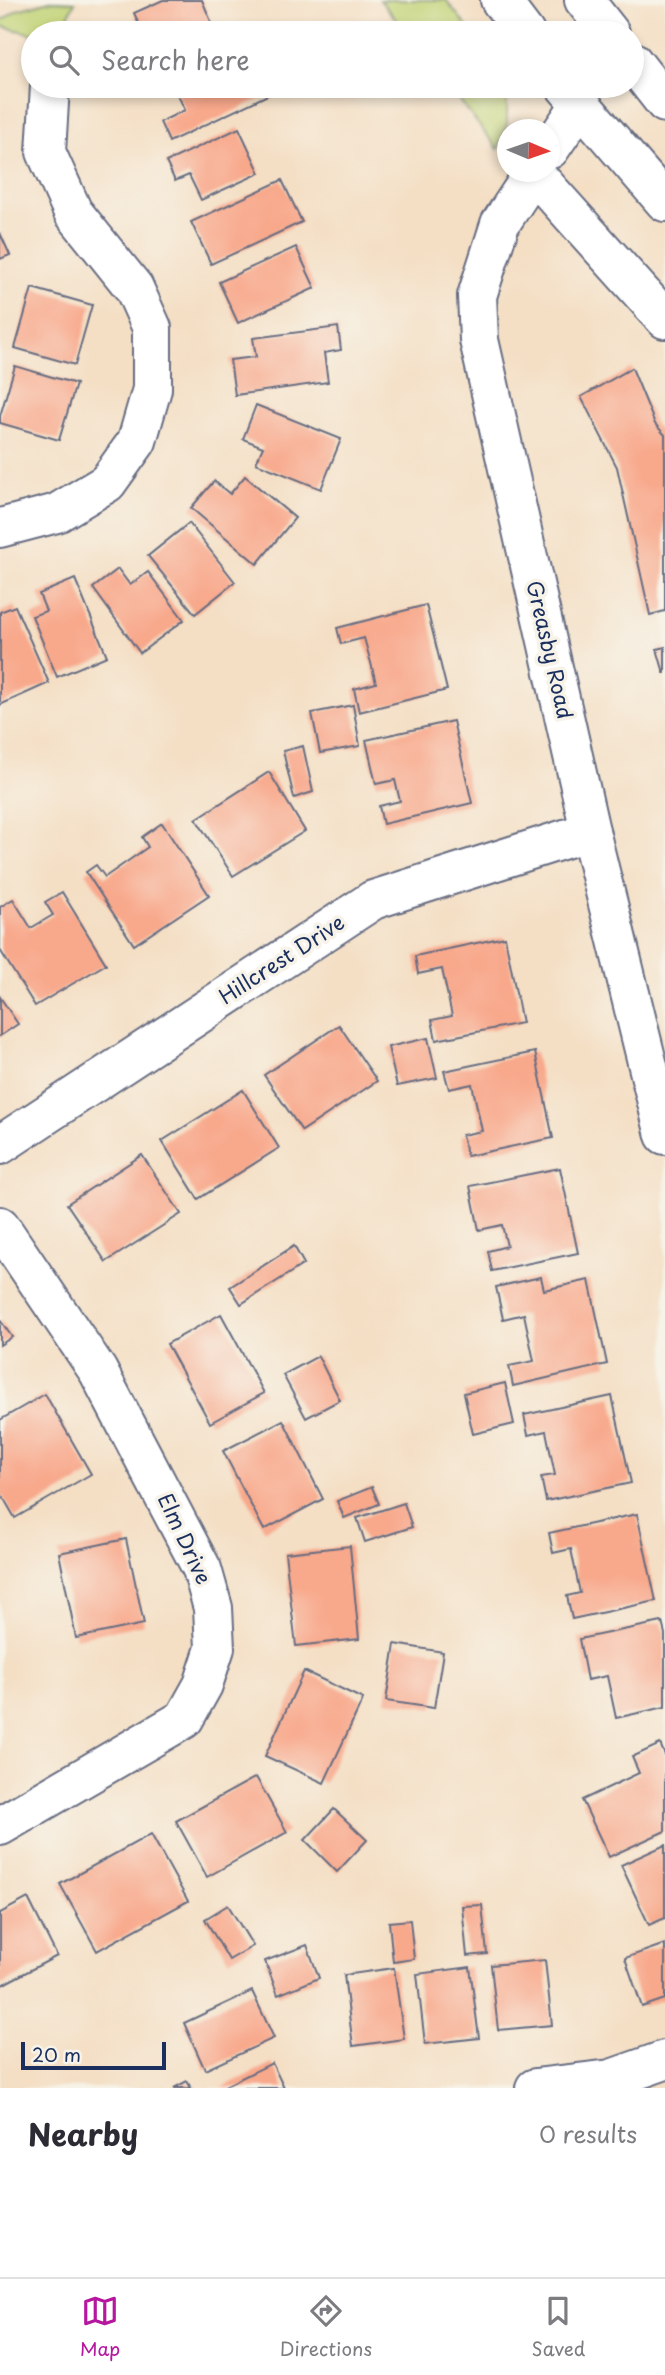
<!DOCTYPE html>
<html lang="en">
<head>
<meta charset="utf-8">
<style>
	body { margin:0; font-family:"Playpen Sans",sans-serif; background:#f7f7f7; color:#2b2b33 }
	.compass { position:absolute; left:497px; top:119px; width:63px; height:63px; border-radius:50%; background:#fff; box-shadow:0 4px 10px #0003; rotate:92deg }
	.scale { position:absolute; left:21px; bottom:18px; width:145px; box-sizing:border-box; padding-left:7px; border:4px solid #1b2f5e; border-top:0; font-size:19px; line-height:24px; white-space:nowrap; color:#1b2f5e; -webkit-text-stroke:5px #f7f3e8; paint-order:stroke }
	.list { margin:0; padding:0; list-style:none }
	h2 { display:flex; justify-content:space-between; align-items:center; height:91px; margin:0; padding:0 28px; font-size:30px }
	h2 small { font-size:23px; font-weight:400; color:#7c7c81 }
	.icon { flex:none; width:38px; height:38px; fill:none; stroke:currentColor; stroke-width:2; stroke-linecap:round; stroke-linejoin:round }
	.map { position:relative; flex:none; width:665px; height:2088px; overflow:hidden }
	.search { position:absolute; background:#fff; box-shadow:0 4px 10px #0003; left:21px; right:21px; top:21px; height:77px; display:flex; align-items:center; gap:18px; box-sizing:border-box; padding:0 24px; border-radius:38px; color:#7c7c81; font-size:26px }
	.sheet { height:189px; background:#fff }
	nav { display:flex; justify-content:space-around; align-items:center; box-sizing:border-box; height:98px; border-top:2px solid #e1e1e2; background:#fff; font-size:19px; color:#7c7c81 }
	nav a { display:grid; justify-items:center; gap:4px }
	nav .on { color:#b5179e }
	.map>svg:first-child { display:block }
</style>
</head>
<body>
<div class="map">
<svg width="665" height="2088" viewBox="0 0 665 2088">
	<rect width="100%" height="100%" fill="#f7f3e8"/>
	<filter id="ink" filterUnits="userSpaceOnUse"><feTurbulence type="fractalNoise" baseFrequency=".0143" numOctaves="2"/><feDisplacementMap in="SourceGraphic" scale="14" xChannelSelector="R" yChannelSelector="G"/><feConvolveMatrix kernelMatrix="1 2 1 2 8 2 1 2 1" color-interpolation-filters="sRGB"/></filter>
	<filter id="wash" filterUnits="userSpaceOnUse"><feTurbulence type="fractalNoise" baseFrequency=".00686" numOctaves="4" result="noise"/><feDisplacementMap in="SourceGraphic" scale="28" xChannelSelector="R" yChannelSelector="G"/><feGaussianBlur stdDeviation="1.57" result="paint"/><feColorMatrix in="noise" values="0 0 0 0 0 0 0 0 0 0 0 0 0 0 0 0 0 1.4 0 .05"/><feComposite in="paint" operator="in"/></filter>
	<g filter="url(#wash)">
		<rect width="100%" height="100%" fill="#f4dfc5"/>
		<g fill="#c1d376" stroke="#6e816a" stroke-width="2">
			<path d="M 380,0 L 446,0 L 472,33 L 407,33 Z"/>
			<path d="M 50,1 L 75,2 L 60,33 L 33,34 L 0,26 L 0,22 L 17,10 Z"/>
			<path d="M 448,86 L 507,86 L 507,124 L 498,149 Z"/>
		</g>
		<g id="blocks">
			<g fill="#f8a88b">
				<path d="M 163,0 L 202,0 L 216,33 L 143,33 L 134,13 Z"/>
				<path d="M 182,86 L 269,86 L 272,93 L 169,142 L 160,122 L 185,110 L 175,89 Z"/>
				<path d="M 239,128 L 260,173 L 201,200 L 189,175 L 175,181 L 166,162 Z"/>
				<path d="M 282,180 L 302,222 L 211,264 L 191,222 Z"/>
				<path d="M 0,233 L 10,255 L 0,259 Z"/>
				<path d="M 296,247 L 315,288 L 238,323 L 219,282 Z"/>
				<path d="M 32,288 L 92,305 L 75,365 L 15,348 Z"/>
				<path d="M 338,327 L 341,350 L 324,353 L 328,382 L 235,395 L 230,360 L 256,357 L 253,338 Z"/>
				<path d="M 15,366 L 76,384 L 59,440 L 0,423 L 0,416 Z"/>
				<path d="M 632,368 L 655,424 L 665,435 L 665,611 L 650,615 L 617,467 L 581,397 Z"/>
				<path d="M 256,405 L 341,439 L 321,489 L 256,463 L 263,447 L 243,439 Z"/>
				<path d="M 245,476 L 295,518 L 257,564 L 191,508 L 214,481 L 230,494 Z"/>
				<path d="M 189,523 L 235,582 L 195,614 L 148,556 Z"/>
				<path d="M 118,569 L 130,585 L 148,572 L 184,620 L 140,653 L 93,588 Z"/>
				<path d="M 75,579 L 107,656 L 57,677 L 32,616 L 46,611 L 39,594 Z"/>
				<path d="M 426,605 L 447,690 L 359,712 L 354,689 L 376,683 L 371,663 L 364,638 L 341,644 L 337,628 Z"/>
				<path d="M 15,606 L 49,683 L 0,705 L 0,612 Z"/>
				<path d="M 665,647 L 665,673 L 664,673 L 657,649 Z"/>
				<path d="M 353,705 L 360,746 L 320,753 L 312,713 Z"/>
				<path d="M 453,721 L 472,803 L 383,824 L 379,806 L 400,801 L 395,780 L 376,784 L 366,740 Z"/>
				<path d="M 303,746 L 313,792 L 294,798 L 283,751 Z"/>
				<path d="M 269,772 L 305,831 L 233,876 L 196,819 Z"/>
				<path d="M 162,823 L 209,895 L 134,945 L 86,872 L 96,865 L 105,877 L 148,847 L 142,837 Z"/>
				<path d="M 62,892 L 106,964 L 35,1006 L 0,950 L 0,907 L 13,899 L 31,928 L 53,915 L 45,902 Z"/>
				<path d="M 505,937 L 522,1023 L 436,1040 L 432,1020 L 452,1016 L 442,969 L 418,974 L 415,956 Z"/>
				<path d="M 0,997 L 18,1024 L 0,1036 Z"/>
				<path d="M 339,1025 L 377,1081 L 302,1131 L 264,1075 Z"/>
				<path d="M 428,1038 L 437,1078 L 397,1086 L 388,1047 Z"/>
				<path d="M 535,1052 L 553,1138 L 467,1156 L 462,1135 L 482,1131 L 472,1084 L 449,1089 L 444,1071 Z"/>
				<path d="M 243,1090 L 279,1148 L 198,1199 L 162,1141 Z"/>
				<path d="M 142,1155 L 181,1214 L 106,1262 L 67,1204 Z"/>
				<path d="M 560,1168 L 578,1253 L 492,1271 L 488,1251 L 507,1246 L 502,1225 L 479,1230 L 470,1186 Z"/>
				<path d="M 294,1246 L 304,1264 L 241,1304 L 230,1287 Z"/>
				<path d="M 541,1277 L 544,1290 L 589,1280 L 607,1364 L 513,1386 L 509,1366 L 534,1361 L 524,1314 L 503,1319 L 496,1287 Z"/>
				<path d="M 221,1314 L 264,1393 L 210,1423 L 167,1344 Z"/>
				<path d="M 0,1320 L 12,1337 L 0,1345 Z"/>
				<path d="M 318,1356 L 340,1400 L 306,1418 L 283,1375 Z"/>
				<path d="M 505,1383 L 514,1424 L 473,1434 L 464,1393 Z"/>
				<path d="M 45,1394 L 91,1474 L 15,1518 L 0,1492 L 0,1420 Z"/>
				<path d="M 612,1396 L 631,1483 L 546,1501 L 541,1477 L 555,1475 L 546,1431 L 528,1435 L 524,1415 Z"/>
				<path d="M 283,1420 L 323,1499 L 264,1530 L 223,1451 Z"/>
				<path d="M 372,1487 L 379,1504 L 344,1518 L 337,1501 Z"/>
				<path d="M 404,1503 L 412,1527 L 365,1542 L 357,1518 Z"/>
				<path d="M 637,1514 L 656,1601 L 572,1619 L 567,1596 L 580,1593 L 571,1549 L 553,1553 L 549,1533 Z"/>
				<path d="M 126,1539 L 144,1624 L 76,1638 L 59,1553 Z"/>
				<path d="M 350,1546 L 359,1639 L 296,1646 L 285,1553 Z"/>
				<path d="M 662,1622 L 665,1634 L 665,1707 L 616,1718 L 607,1676 L 587,1680 L 579,1639 Z"/>
				<path d="M 395,1644 L 443,1652 L 434,1708 L 386,1701 Z"/>
				<path d="M 304,1671 L 363,1699 L 324,1783 L 265,1756 Z"/>
				<path d="M 660,1744 L 665,1755 L 665,1831 L 609,1857 L 582,1800 L 639,1773 L 632,1757 Z"/>
				<path d="M 256,1777 L 287,1832 L 207,1877 L 176,1821 Z"/>
				<path d="M 334,1809 L 367,1840 L 337,1872 L 305,1840 Z"/>
				<path d="M 151,1834 L 188,1901 L 97,1951 L 60,1884 Z"/>
				<path d="M 665,1845 L 665,1918 L 649,1925 L 621,1865 Z"/>
				<path d="M 28,1898 L 57,1956 L 0,1986 L 0,1913 Z"/>
				<path d="M 228,1905 L 253,1946 L 229,1960 L 205,1919 Z"/>
				<path d="M 482,1905 L 487,1954 L 467,1956 L 462,1906 Z"/>
				<path d="M 410,1920 L 414,1959 L 393,1962 L 389,1922 Z"/>
				<path d="M 665,1944 L 665,1999 L 642,2007 L 625,1958 Z"/>
				<path d="M 307,1945 L 319,1978 L 278,1995 L 265,1961 Z"/>
				<path d="M 545,1960 L 552,2025 L 498,2030 L 491,1965 Z"/>
				<path d="M 470,1967 L 479,2038 L 425,2044 L 417,1974 Z"/>
				<path d="M 394,1968 L 404,2039 L 353,2046 L 344,1975 Z"/>
				<path d="M 252,1991 L 274,2038 L 205,2070 L 184,2023 Z"/>
				<path d="M 272,2063 L 284,2088 L 221,2088 Z"/>
				<path d="M 187,2081 L 191,2088 L 174,2088 Z"/>
			</g>
		</g>
	</g>
	<g filter="url(#ink)">
		<use href="#blocks" fill-opacity="0" stroke="#676d82" stroke-width="2"/>
		<g fill="none" stroke-linecap="round" stroke-linejoin="round">
			<defs>
				<g id="minor">
					<path d="M 584,0 L 610,33"/>
					<path d="M 632,61 L 665,103"/>
					<path d="M 550,149 L 580,105"/>
					<path d="M 533,172 L 665,319"/>
					<path d="M 534,172 L 500,224 L 477,296 L 479,340 L 590,831 L 665,1135"/>
					<path d="M 0,528 L 57,513 L 107,483 L 137,441 L 152,389 L 152,328 L 134,288 L 73,212 L 46,152 L 50,86"/>
					<path d="M 0,1145 L 373,900 L 590,831"/>
					<path d="M 0,1226 L 98,1371 L 202,1569 L 213,1608 L 215,1648 L 203,1685 L 184,1719 L 0,1826"/>
					<path d="M 535,2088 L 611,2079 L 665,2060"/>
				</g>
				<g id="major">
					<path d="M 500,0 L 525,33"/>
					<path d="M 565,86 L 665,202"/>
				</g>
			</defs>
			<use href="#minor" stroke="#676d82" stroke-width="42"/>
			<use href="#major" stroke="#676d82" stroke-width="42"/>
			<use href="#minor" stroke="#fff" stroke-width="38"/>
			<use href="#major" stroke="#fff" stroke-width="38"/>
		</g>
	</g>
	<g text-anchor="middle" stroke-width="7" stroke-linejoin="round" paint-order="stroke">
		<g font-size="21" fill="#1b2f5e" stroke="#f7f3e8">
			<text transform="translate(549 650) rotate(77)" y="7">Greasby Road</text>
			<text transform="translate(282 960) rotate(-33)" y="7">Hillcrest Drive</text>
			<text transform="translate(184 1539) rotate(65)" y="7">Elm Drive</text>
		</g>
	</g>
</svg>
<svg class="compass" viewBox="-18 -18 36 36"><path d="M0-13l5 13h-10z" fill="#e53935"/><path d="M0 13l5-13h-10z" fill="#7c7c81"/></svg>
<div class="scale">20 m</div>
<div class="search"><svg class="icon" aria-label="search" viewBox="0 0 24 24"><circle cx="10" cy="10" r="6"/><path d="M15 15l6 6"/></svg>Search here</div>
</div>
<section class="sheet">
<h2>Nearby<small>0 results</small></h2>
<ul class="list">
</ul>
</section>
<nav>
<a class="on"><svg class="icon" aria-label="map" viewBox="0 0 24 24"><path d="M3 6l6-2 6 2 6-2v14l-6 2-6-2-6 2zM9 4v14M15 6v14"/></svg>Map</a>
<a><svg class="icon" aria-label="directions" viewBox="0 0 24 24"><path d="M12 3l9 9-9 9-9-9zM9 14v-3h6M13 9l2 2-2 2"/></svg>Directions</a>
<a><svg class="icon" aria-label="saved" viewBox="0 0 24 24"><path d="M7 4h10v16l-5-4-5 4z"/></svg>Saved</a>
</nav>
</body>
</html>
